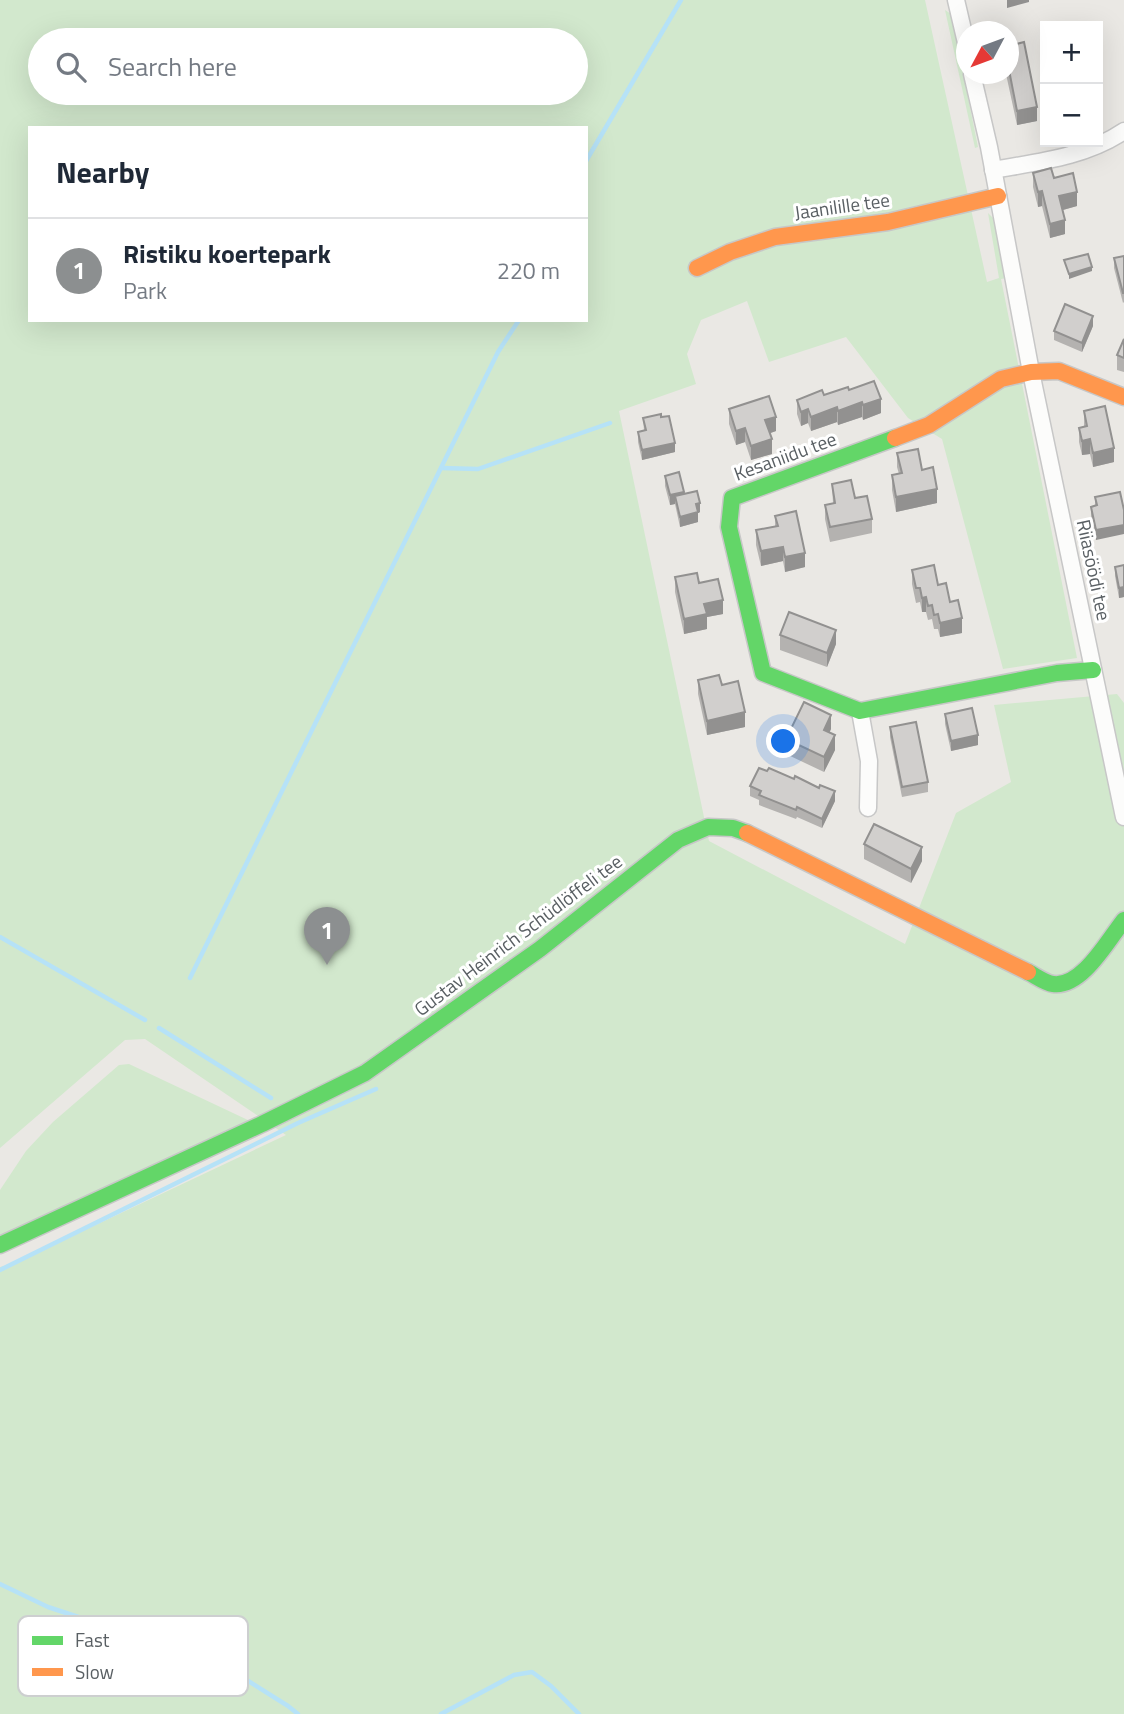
<!DOCTYPE html>
<html lang="en">
<head>
<meta charset="utf-8">
<style>
	body { margin:0; font-family:"Titillium Web",sans-serif; background:#f6f6f7; color:#1f2937 }
	.controls { position:absolute; right:21px; top:21px; display:grid; overflow:hidden; border-radius:0px; box-shadow:0 7px 28px #0002 }
	.controls button { width:63px; height:63px; display:grid; place-items:center; padding:0; border:0; border-bottom:2px solid #e0e1e3; background:#fff; color:#1f2937; font:35px sans-serif }
	.compass { position:absolute; left:956px; top:21px; width:63px; height:63px; border-radius:50%; background:#fff; box-shadow:0 7px 28px #0002; rotate:229deg }
	.you { position:absolute; left:784px; top:742px; width:24px; height:24px; margin:-18px; border:5px solid #fff; border-radius:50%; background:#1a73e8; box-shadow:0 0 0 10px #1a73e833 }
	.badge { display:grid; place-items:center; width:46px; height:46px; border-radius:50%; background:#8c8f90; color:#fff; font-size:23px; font-weight:700 }
	.pin { position:absolute; translate:-50% -58px; filter:drop-shadow(0 2px 4px #0008) }
	.pin::after { content:''; position:absolute; top:37px; width:24px; height:21px; background:inherit; clip-path:polygon(0 0,100% 0,50% 100%) }
	.list { margin:0; padding:0; list-style:none }
	h2 { display:flex; justify-content:space-between; align-items:center; height:91px; margin:0; padding:0 28px; font-size:30px }
	h2 small { font-size:23px; font-weight:400; color:#747a83 }
	.list li { display:grid; grid-template-columns:46px 1fr auto; gap:21px; align-items:center; box-sizing:border-box; height:105px; padding:0 28px; border-top:2px solid #e0e1e3 }
	.list b { display:block; font-size:26px; white-space:nowrap }
	.list p { margin:0; font-size:23px; white-space:nowrap; color:#747a83 }
	.list em { font-size:23px; font-style:normal; color:#747a83 }
	.icon { flex:none; width:38px; height:38px; fill:none; stroke:currentColor; stroke-width:2; stroke-linecap:round; stroke-linejoin:round }
	.map { position:relative; flex:none; width:1124px; height:1714px; overflow:hidden }
	.search { position:absolute; background:#fff; box-shadow:0 7px 28px #0002; left:28px; top:28px; width:560px; height:77px; display:flex; align-items:center; gap:18px; box-sizing:border-box; padding:0 24px; border-radius:38px; color:#747a83; font-size:26px }
	.panel { position:absolute; background:#fff; box-shadow:0 7px 28px #0002; left:28px; top:126px; width:560px; height:196px; border-radius:0px }
	.map>svg:first-child { display:block }
</style>
</head>
<body>
<div class="map">
<svg width="1124" height="1714" viewBox="0 0 1124 1714">
	<rect width="100%" height="100%" fill="#eae8e4"/>
	<g fill="#d2e8cd" fill-rule="evenodd">
		<path d="M 0,0 L 925,0 L 987,282 L 999,278 L 988,213 L 994,219 L 1007,278 L 1001,279 L 1077,658 L 1003,669 L 942,439 L 908,418 L 846,337 L 769,362 L 747,301 L 701,320 L 687,354 L 696,384 L 619,411 L 709,841 L 905,944 L 956,813 L 1011,782 L 994,705 L 1117,694 L 1124,703 L 1124,1714 L 0,1714 L 0,1267 L 13,1264 L 286,1135 L 145,1039 L 125,1040 L 0,1148 ZM 40,40 L 576,40 L 576,93 L 40,93 ZM 30,128 L 586,128 L 586,320 L 30,320 Z"/>
		<path d="M 945,10 L 951,14 L 978,147 L 975,148 Z"/>
		<path d="M 129,1064 L 250,1121 L 0,1239 L 0,1190 L 26,1151 L 53,1122 L 119,1065 Z"/>
	</g>
	<g fill="none" stroke-linecap="round" stroke-linejoin="round">
		<g stroke="#b6e2f7" stroke-width="4.5">
			<path d="M 586,161 L 681,0"/>
			<path d="M 441,468 L 478,469 L 610,423"/>
			<path d="M 0,937 L 145,1020"/>
			<path d="M 190,978 L 498,352 L 519,320"/>
			<path d="M 159,1028 L 271,1098"/>
			<path d="M 0,1270 L 298,1123 L 376,1089"/>
			<path d="M 0,1584 L 48,1607 L 148,1640 L 242,1677 L 288,1706 L 298,1714"/>
			<path d="M 441,1714 L 514,1675 L 532,1672 L 551,1686 L 579,1714"/>
		</g>
		<defs>
			<g id="street">
				<path d="M 956,0 L 967,47"/>
				<path d="M 972,74 L 989,147 L 1031,372 L 1124,817"/>
				<path d="M 993,170 C 1038,162 1086,157 1124,131"/>
				<path d="M 860,711 L 869,761 L 868,808"/>
			</g>
			<g id="fast">
				<path d="M 895,438 L 732,498 L 729,527 L 763,673 L 860,711 L 1057,673 L 1093,670"/>
				<path d="M 1028,972 C 1036,976 1045,983 1053,984 C 1082,988 1108,940 1124,920"/>
				<path d="M 0,1245 L 262,1124 L 365,1073 L 540,949 L 678,840 L 708,827 L 733,828 L 747,833"/>
			</g>
			<g id="slow">
				<path d="M 697,268 L 730,252 L 775,237 L 888,222 L 998,196"/>
				<path d="M 895,438 L 929,425 L 1001,379 L 1031,372 L 1059,371 L 1124,397"/>
				<path d="M 747,833 L 1028,972"/>
			</g>
		</defs>
		<use href="#street" stroke="#c7c7c7" stroke-width="19"/>
		<use href="#fast" stroke="#c7c7c7" stroke-width="19"/>
		<use href="#slow" stroke="#c7c7c7" stroke-width="19"/>
		<use href="#street" stroke="#fcfcfb" stroke-width="16"/>
		<use href="#fast" stroke="#63d668" stroke-width="16"/>
		<use href="#slow" stroke="#ff974d" stroke-width="16"/>
	</g>
	<g fill="#b4b2b0">
		<path d="M 1009,46 L 1037,121 L 1017,125 L 1006,74 L 1009,74 Z"/>
		<path d="M 1033,173 L 1054,178 L 1077,206 L 1063,210 L 1065,234 L 1050,238 L 1042,206 L 1038,207 L 1033,187 Z"/>
		<path d="M 1124,256 L 1124,302 L 1123,303 L 1114,268 L 1114,258 Z"/>
		<path d="M 1093,326 L 1082,352 L 1054,340 L 1054,331 Z"/>
		<path d="M 1124,339 L 1124,372 L 1117,370 L 1117,355 Z"/>
		<path d="M 849,390 L 881,413 L 863,420 L 862,417 L 838,425 L 837,422 L 811,431 L 808,423 L 801,426 L 797,414 L 797,400 Z"/>
		<path d="M 729,409 L 776,431 L 770,433 L 772,454 L 751,460 L 745,442 L 736,445 L 729,424 Z"/>
		<path d="M 1084,411 L 1114,462 L 1093,467 L 1090,454 L 1082,455 L 1079,442 L 1079,428 L 1084,426 Z"/>
		<path d="M 643,418 L 675,452 L 642,460 L 638,442 L 638,432 L 644,430 Z"/>
		<path d="M 897,453 L 922,470 L 937,503 L 896,512 L 892,490 L 892,475 L 899,474 L 897,467 Z"/>
		<path d="M 665,476 L 684,494 L 700,512 L 698,513 L 698,522 L 680,527 L 675,504 L 670,505 L 665,486 Z"/>
		<path d="M 832,484 L 855,498 L 872,519 L 872,533 L 830,542 L 825,519 L 825,505 L 833,503 Z"/>
		<path d="M 1120,492 L 1096,540 L 1091,516 L 1091,507 L 1095,506 L 1095,497 Z"/>
		<path d="M 775,516 L 805,567 L 785,572 L 783,561 L 761,566 L 756,545 L 756,530 L 775,526 Z"/>
		<path d="M 1124,565 L 1124,597 L 1119,598 L 1115,576 L 1115,567 Z"/>
		<path d="M 912,570 L 938,585 L 950,602 L 962,633 L 940,637 L 938,629 L 934,629 L 932,619 L 928,620 L 926,612 L 922,612 L 920,602 L 916,603 L 912,584 Z"/>
		<path d="M 675,577 L 699,583 L 723,614 L 707,617 L 707,629 L 684,634 L 675,592 Z"/>
		<path d="M 780,635 L 836,644 L 827,667 L 780,650 Z"/>
		<path d="M 698,680 L 722,685 L 745,727 L 707,735 L 698,694 Z"/>
		<path d="M 945,714 L 978,745 L 951,751 L 945,724 Z"/>
		<path d="M 890,727 L 928,782 L 928,792 L 902,797 L 890,737 Z"/>
		<path d="M 831,729 L 829,733 L 835,750 L 824,772 L 786,754 L 786,739 Z"/>
		<path d="M 750,786 L 835,801 L 822,828 L 797,817 L 796,819 L 759,805 L 759,800 L 750,796 Z"/>
		<path d="M 864,844 L 922,861 L 911,883 L 864,859 Z"/>
	</g>
	<g fill="#929190">
		<path d="M 1007,0 L 1029,0 L 1029,2 L 1007,8 Z"/>
		<path d="M 1037,107 L 1037,121 L 1017,125 L 1017,111 Z"/>
		<path d="M 1042,191 L 1042,206 L 1038,207 L 1038,192 Z"/>
		<path d="M 1077,192 L 1077,206 L 1059,211 L 1059,196 Z"/>
		<path d="M 1065,220 L 1065,234 L 1050,238 L 1050,224 Z"/>
		<path d="M 1092,267 L 1092,271 L 1069,279 L 1069,274 Z"/>
		<path d="M 1093,316 L 1093,326 L 1082,352 L 1082,343 Z"/>
		<path d="M 881,399 L 881,413 L 863,420 L 863,405 Z"/>
		<path d="M 862,402 L 862,417 L 838,425 L 838,411 Z"/>
		<path d="M 837,407 L 837,422 L 811,431 L 811,417 Z"/>
		<path d="M 808,409 L 808,423 L 801,426 L 801,412 Z"/>
		<path d="M 776,417 L 776,431 L 765,435 L 765,420 Z"/>
		<path d="M 745,428 L 745,442 L 736,445 L 736,431 Z"/>
		<path d="M 772,439 L 772,454 L 751,460 L 751,446 Z"/>
		<path d="M 1090,439 L 1090,454 L 1082,455 L 1082,441 Z"/>
		<path d="M 675,443 L 675,452 L 642,460 L 642,450 Z"/>
		<path d="M 1114,448 L 1114,462 L 1093,467 L 1093,453 Z"/>
		<path d="M 937,489 L 937,503 L 896,512 L 896,497 Z"/>
		<path d="M 684,492 L 684,501 L 675,496 L 675,504 L 670,505 L 670,495 Z"/>
		<path d="M 700,503 L 700,512 L 698,513 L 698,522 L 680,527 L 680,517 L 696,504 Z"/>
		<path d="M 1124,525 L 1124,534 L 1096,540 L 1096,530 Z"/>
		<path d="M 783,547 L 783,561 L 761,566 L 761,551 Z"/>
		<path d="M 805,553 L 805,567 L 785,572 L 785,557 Z"/>
		<path d="M 1124,587 L 1124,597 L 1119,598 L 1119,588 Z"/>
		<path d="M 926,597 L 926,612 L 922,612 L 922,598 Z"/>
		<path d="M 723,600 L 723,614 L 707,617 L 707,629 L 684,634 L 684,619 L 704,604 Z"/>
		<path d="M 962,618 L 962,633 L 940,637 L 940,623 Z"/>
		<path d="M 836,630 L 836,644 L 827,667 L 827,653 Z"/>
		<path d="M 745,712 L 745,727 L 707,735 L 707,721 Z"/>
		<path d="M 831,715 L 831,729 L 824,744 L 824,730 Z"/>
		<path d="M 835,735 L 835,750 L 824,772 L 824,757 Z"/>
		<path d="M 978,735 L 978,745 L 951,751 L 951,741 Z"/>
		<path d="M 835,791 L 835,801 L 822,828 L 822,819 Z"/>
		<path d="M 922,847 L 922,861 L 911,883 L 911,869 Z"/>
	</g>
	<g fill="#d1cfcd" stroke="#929190" stroke-width="2">
		<path d="M 1024,42 L 1037,107 L 1017,111 L 1009,70 L 1009,46 Z"/>
		<path d="M 1051,168 L 1054,178 L 1073,173 L 1077,192 L 1059,196 L 1065,220 L 1050,224 L 1042,191 L 1038,192 L 1033,173 Z"/>
		<path d="M 1088,254 L 1092,267 L 1069,274 L 1064,260 Z"/>
		<path d="M 1124,256 L 1124,293 L 1123,293 L 1114,258 Z"/>
		<path d="M 1065,304 L 1093,316 L 1082,343 L 1054,331 Z"/>
		<path d="M 1124,339 L 1124,358 L 1117,355 Z"/>
		<path d="M 874,381 L 881,399 L 863,405 L 862,402 L 838,411 L 837,407 L 811,417 L 808,409 L 801,412 L 797,400 L 822,390 L 824,395 L 848,387 L 849,390 Z"/>
		<path d="M 769,396 L 776,417 L 765,420 L 772,439 L 751,446 L 745,428 L 736,431 L 729,409 Z"/>
		<path d="M 1105,406 L 1114,448 L 1093,453 L 1090,439 L 1082,441 L 1079,428 L 1087,426 L 1084,411 Z"/>
		<path d="M 661,414 L 661,417 L 669,416 L 675,443 L 642,450 L 638,432 L 646,430 L 643,418 Z"/>
		<path d="M 918,449 L 922,470 L 933,467 L 937,489 L 896,497 L 892,475 L 902,473 L 897,453 Z"/>
		<path d="M 679,472 L 684,492 L 670,495 L 665,476 Z"/>
		<path d="M 851,480 L 855,498 L 867,496 L 872,519 L 830,527 L 825,505 L 835,503 L 832,484 Z"/>
		<path d="M 697,491 L 700,503 L 696,504 L 698,512 L 680,517 L 675,496 Z"/>
		<path d="M 1120,492 L 1124,510 L 1124,525 L 1096,530 L 1091,507 L 1097,505 L 1095,497 Z"/>
		<path d="M 796,511 L 805,553 L 785,557 L 783,547 L 761,551 L 756,530 L 778,526 L 775,516 Z"/>
		<path d="M 934,565 L 938,585 L 946,583 L 950,602 L 958,600 L 962,618 L 940,623 L 938,614 L 934,615 L 932,605 L 928,606 L 926,597 L 922,598 L 920,588 L 916,588 L 912,570 Z"/>
		<path d="M 1124,565 L 1124,587 L 1119,588 L 1115,567 Z"/>
		<path d="M 697,573 L 699,583 L 718,579 L 723,600 L 704,604 L 707,614 L 684,619 L 675,577 Z"/>
		<path d="M 789,612 L 836,630 L 827,653 L 780,635 Z"/>
		<path d="M 719,675 L 722,685 L 738,681 L 745,712 L 707,721 L 698,680 Z"/>
		<path d="M 804,702 L 831,715 L 824,730 L 835,735 L 824,757 L 786,739 Z"/>
		<path d="M 972,708 L 978,735 L 951,741 L 945,714 Z"/>
		<path d="M 916,722 L 928,782 L 902,787 L 890,727 Z"/>
		<path d="M 759,768 L 767,771 L 769,768 L 794,779 L 795,776 L 819,788 L 820,785 L 835,791 L 822,819 L 797,807 L 796,810 L 759,795 L 761,791 L 750,786 Z"/>
		<path d="M 874,824 L 922,847 L 911,869 L 864,844 Z"/>
	</g>
	<g text-anchor="middle" stroke-width="6" stroke-linejoin="round" paint-order="stroke">
		<g font-size="19" fill="#595f63" stroke="#fff">
			<text transform="translate(842 206) rotate(-8)" y="7">Jaanilille tee</text>
			<text transform="translate(785 456) rotate(-20)" y="7">Kesaniidu tee</text>
			<text transform="translate(1094 570) rotate(78)" y="7">Riiasöödi tee</text>
			<text transform="translate(518 935) rotate(-37)" y="7">Gustav Heinrich Schüdlöffeli tee</text>
		</g>
	</g>
	<rect x="18" y="1616" width="230" height="80" rx="10" fill="#fff" stroke="#cdcfd0" stroke-width="2"/>
	<rect x="32" y="1636" width="31" height="9" fill="#63d668"/>
	<rect x="32" y="1668" width="31" height="8" fill="#ff974d"/>
	<g font-size="19" fill="#595f63">
		<text x="75" y="1647">Fast</text>
		<text x="75" y="1679">Slow</text>
	</g>
</svg>
<div class="controls">
<button>+</button>
<button>−</button>
</div>
<svg class="compass" viewBox="-18 -18 36 36"><path d="M0-13l5 13h-10z" fill="#e53935"/><path d="M0 13l5-13h-10z" fill="#747a83"/></svg>
<div class="you"></div>
<div class="pin badge" style="left:327px;top:965px">1</div>
<div class="search"><svg class="icon" aria-label="search" viewBox="0 0 24 24"><circle cx="10" cy="10" r="6"/><path d="M15 15l6 6"/></svg>Search here</div>
<section class="panel">
<h2>Nearby<small></small></h2>
<ul class="list">
<li><span class="badge">1</span><div><b>Ristiku koertepark</b><p>Park</p></div><em>220 m</em></li>
</ul>
</section>
</div>
</body>
</html>
